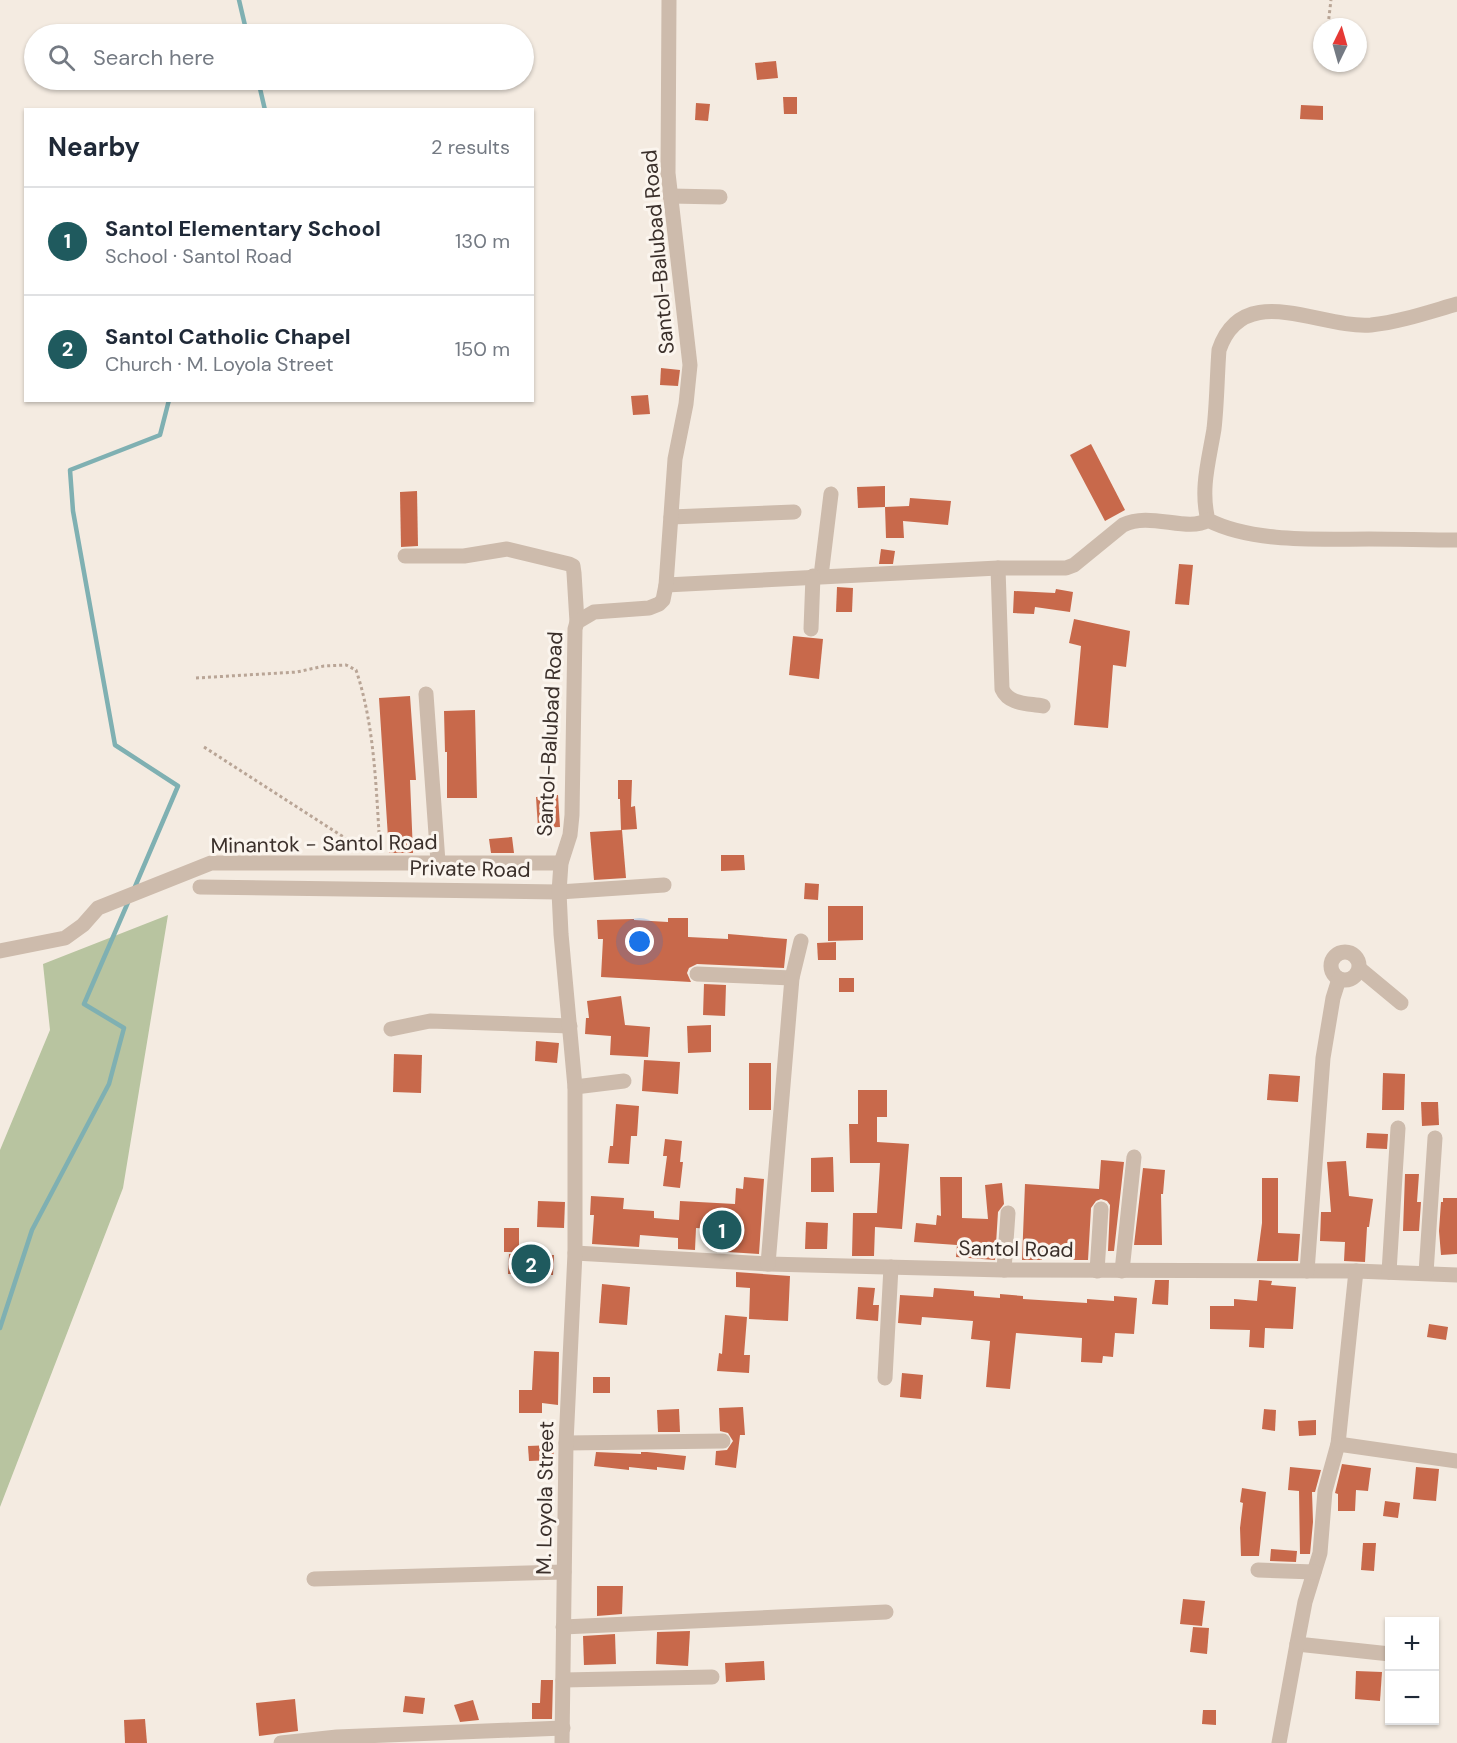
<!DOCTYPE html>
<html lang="en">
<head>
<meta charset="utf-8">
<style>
	body { margin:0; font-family:"DM Sans",sans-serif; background:#f6f6f7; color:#1f2937 }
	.controls { position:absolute; right:18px; bottom:18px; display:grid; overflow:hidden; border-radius:0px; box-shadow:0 2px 4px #0004 }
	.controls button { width:54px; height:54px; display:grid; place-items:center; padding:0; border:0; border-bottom:2px solid #e0e1e3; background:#fff; color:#1f2937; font:30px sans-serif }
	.compass { position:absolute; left:1313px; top:18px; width:54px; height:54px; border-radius:50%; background:#fff; box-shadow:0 2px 4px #0004; rotate:5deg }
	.you { position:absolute; left:640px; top:942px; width:21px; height:21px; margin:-15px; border:4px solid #fff; border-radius:50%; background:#1a73e8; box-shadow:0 0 0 9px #1a73e833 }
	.badge { display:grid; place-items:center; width:39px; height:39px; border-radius:50%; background:#1f5a5e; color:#fff; font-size:20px; font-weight:700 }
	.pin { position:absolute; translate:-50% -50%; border:3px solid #fff; box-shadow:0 2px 6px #0006 }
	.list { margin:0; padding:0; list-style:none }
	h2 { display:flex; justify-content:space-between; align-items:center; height:78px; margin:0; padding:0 24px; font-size:26px }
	h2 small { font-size:20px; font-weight:400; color:#747a83 }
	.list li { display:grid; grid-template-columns:39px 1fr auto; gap:18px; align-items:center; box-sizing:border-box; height:108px; padding:0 24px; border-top:2px solid #e0e1e3 }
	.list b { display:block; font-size:22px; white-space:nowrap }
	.list p { margin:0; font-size:20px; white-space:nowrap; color:#747a83 }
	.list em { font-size:20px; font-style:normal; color:#747a83 }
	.icon { flex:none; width:33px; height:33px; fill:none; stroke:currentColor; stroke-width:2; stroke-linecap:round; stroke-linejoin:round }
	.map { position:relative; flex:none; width:1457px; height:1743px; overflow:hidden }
	.search { position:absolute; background:#fff; box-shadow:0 2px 4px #0004; left:24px; top:24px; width:510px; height:66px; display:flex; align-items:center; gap:15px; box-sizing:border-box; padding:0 21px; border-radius:33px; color:#747a83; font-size:22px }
	.panel { position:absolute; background:#fff; box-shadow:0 2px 4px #0004; left:24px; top:108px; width:510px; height:294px; border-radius:0px }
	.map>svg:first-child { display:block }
</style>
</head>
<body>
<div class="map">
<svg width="1457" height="1743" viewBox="0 0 1457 1743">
	<rect width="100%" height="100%" fill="#f4ebe1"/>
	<path fill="#b8c4a0" d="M 168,915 L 123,1188 L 0,1507 L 0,1150 L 50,1030 L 43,964 Z"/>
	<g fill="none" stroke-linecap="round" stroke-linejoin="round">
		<g stroke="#7fb0b2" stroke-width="4.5">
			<path d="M 239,0 L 247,34"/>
			<path d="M 258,80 L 265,110"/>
			<path d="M 134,889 L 178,786 L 115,745 L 73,511 L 70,470 L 160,435 L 169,400"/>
			<path d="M 0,1328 L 32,1230 L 109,1084 L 124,1028 L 84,1004 L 129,900"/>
		</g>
	</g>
	<g fill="#c8694b">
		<path d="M 776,61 L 778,78 L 757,80 L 755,63 Z"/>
		<path d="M 783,97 L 797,97 L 797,114 L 784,114 Z"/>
		<path d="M 696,103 L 710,104 L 708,121 L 695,120 Z"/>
		<path d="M 1301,105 L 1323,106 L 1323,120 L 1300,119 Z"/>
		<path d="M 661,368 L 680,370 L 678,386 L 660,385 Z"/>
		<path d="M 648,395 L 650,414 L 633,415 L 631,396 Z"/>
		<path d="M 1091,444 L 1125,510 L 1105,521 L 1070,455 Z"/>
		<path d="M 885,486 L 885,507 L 858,508 L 857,487 Z"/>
		<path d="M 417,491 L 418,546 L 401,547 L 400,492 Z"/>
		<path d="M 910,498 L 951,501 L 948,525 L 903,521 L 904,538 L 886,538 L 885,507 L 909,506 Z"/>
		<path d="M 881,549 L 895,551 L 893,564 L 879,564 Z"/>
		<path d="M 1179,564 L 1193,565 L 1189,605 L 1175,604 Z"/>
		<path d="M 837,587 L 853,588 L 852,612 L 836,612 Z"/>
		<path d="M 1056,589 L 1073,592 L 1070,612 L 1035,607 L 1034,614 L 1013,613 L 1014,591 L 1055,593 Z"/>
		<path d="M 1074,619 L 1130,631 L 1126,667 L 1113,665 L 1108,728 L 1074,725 L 1081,646 L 1069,643 Z"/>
		<path d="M 793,636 L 823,639 L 819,679 L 789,675 Z"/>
		<path d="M 410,696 L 416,780 L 410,780 L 413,853 L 389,853 L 379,698 Z"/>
		<path d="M 475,710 L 477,798 L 447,798 L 447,752 L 445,752 L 444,711 Z"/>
		<path d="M 618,780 L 632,780 L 631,807 L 635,806 L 637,829 L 621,830 L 620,799 L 618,799 Z"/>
		<path d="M 558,795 L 560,827 L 538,828 L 536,797 Z"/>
		<path d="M 622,830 L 626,878 L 594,880 L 590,832 Z"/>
		<path d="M 512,837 L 514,853 L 491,853 L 489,839 Z"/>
		<path d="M 721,855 L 744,855 L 745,870 L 721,871 Z"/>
		<path d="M 805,883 L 819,884 L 818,900 L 804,899 Z"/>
		<path d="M 828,906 L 863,906 L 863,940 L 828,941 Z"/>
		<path d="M 668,918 L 688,918 L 688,937 L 728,939 L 728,934 L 787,939 L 784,968 L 697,964 L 689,968 L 687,973 L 691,982 L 601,977 L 603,939 L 598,939 L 597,920 L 634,919 L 634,920 L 668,922 Z"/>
		<path d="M 836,942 L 836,960 L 818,960 L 817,943 Z"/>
		<rect x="839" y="978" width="15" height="14"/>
		<path d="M 704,984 L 726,985 L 725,1016 L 703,1015 Z"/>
		<path d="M 621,996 L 625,1025 L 650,1027 L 648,1057 L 610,1055 L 611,1036 L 585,1034 L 586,1018 L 589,1018 L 587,1001 Z"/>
		<path d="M 711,1025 L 711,1052 L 688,1053 L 687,1026 Z"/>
		<path d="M 536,1041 L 559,1043 L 557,1063 L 535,1061 Z"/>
		<path d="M 394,1054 L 422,1055 L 421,1093 L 393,1092 Z"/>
		<path d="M 644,1060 L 680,1062 L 678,1094 L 642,1091 Z"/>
		<rect x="749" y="1063" width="22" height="47"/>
		<path d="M 1383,1073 L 1405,1074 L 1404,1110 L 1382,1110 Z"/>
		<path d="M 1269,1074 L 1300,1076 L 1298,1102 L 1267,1100 Z"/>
		<path d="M 858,1090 L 887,1090 L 887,1117 L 877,1117 L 877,1142 L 909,1144 L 902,1229 L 875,1227 L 874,1256 L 852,1256 L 853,1213 L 877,1213 L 880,1163 L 850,1163 L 849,1124 L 858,1124 Z"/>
		<path d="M 1421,1102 L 1438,1102 L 1439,1125 L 1422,1126 Z"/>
		<path d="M 616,1104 L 639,1106 L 637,1136 L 631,1136 L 629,1164 L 608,1163 L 610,1146 L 613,1146 Z"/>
		<path d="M 1367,1133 L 1388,1134 L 1387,1149 L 1366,1148 Z"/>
		<path d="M 665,1139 L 682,1141 L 680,1162 L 683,1162 L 680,1188 L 663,1186 L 667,1156 L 663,1156 Z"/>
		<path d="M 833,1157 L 834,1192 L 811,1192 L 811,1158 Z"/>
		<path d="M 1101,1160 L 1124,1162 L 1114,1251 L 1108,1251 L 1110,1205 L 1107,1201 L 1101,1199 L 1096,1201 L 1091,1208 L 1088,1260 L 1073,1260 L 1074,1247 L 1043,1245 L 1042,1260 L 1022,1260 L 1025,1184 L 1099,1189 Z"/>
		<path d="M 1346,1161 L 1349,1196 L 1373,1199 L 1369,1227 L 1367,1227 L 1365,1262 L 1344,1261 L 1345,1242 L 1320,1241 L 1321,1212 L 1331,1212 L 1327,1162 Z"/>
		<path d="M 1143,1168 L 1165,1170 L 1163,1194 L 1161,1194 L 1162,1245 L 1134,1245 Z"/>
		<path d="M 1405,1174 L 1419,1174 L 1417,1202 L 1421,1202 L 1419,1231 L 1403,1231 Z"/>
		<path d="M 744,1177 L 764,1179 L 759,1254 L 728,1252 L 728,1230 L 696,1228 L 695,1250 L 678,1249 L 678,1238 L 640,1235 L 639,1247 L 592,1244 L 594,1215 L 590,1215 L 591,1196 L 624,1198 L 623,1209 L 654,1211 L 654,1218 L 679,1220 L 680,1201 L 735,1204 L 736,1188 L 743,1189 Z"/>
		<path d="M 940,1177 L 962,1177 L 962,1218 L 988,1219 L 985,1185 L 1002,1183 L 1004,1204 L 998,1212 L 995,1260 L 956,1257 L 957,1245 L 914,1242 L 916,1223 L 936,1225 L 937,1215 L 941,1216 Z"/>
		<path d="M 1262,1178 L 1278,1178 L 1278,1233 L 1300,1234 L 1298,1261 L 1257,1261 L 1262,1223 Z"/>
		<path d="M 1443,1198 L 1457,1198 L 1457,1254 L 1441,1255 L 1439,1231 L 1441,1202 L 1443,1202 Z"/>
		<path d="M 538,1201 L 565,1202 L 564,1228 L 537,1227 Z"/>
		<path d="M 806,1222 L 828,1223 L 827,1249 L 805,1249 Z"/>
		<rect x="504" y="1228" width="15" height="24"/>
		<path d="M 509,1254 L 554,1255 L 553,1275 L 508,1274 Z"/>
		<path d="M 736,1272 L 790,1276 L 788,1321 L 749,1319 L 750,1288 L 736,1287 Z"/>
		<path d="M 1155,1280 L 1169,1280 L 1168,1305 L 1152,1304 Z"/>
		<path d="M 1259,1280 L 1272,1281 L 1271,1285 L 1296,1287 L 1293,1329 L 1265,1328 L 1264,1348 L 1249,1347 L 1250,1330 L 1210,1329 L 1210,1306 L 1234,1306 L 1234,1299 L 1257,1301 Z"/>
		<path d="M 602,1284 L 630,1287 L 627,1325 L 599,1323 Z"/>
		<path d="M 858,1287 L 875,1288 L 873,1305 L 879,1305 L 878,1321 L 856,1319 Z"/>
		<path d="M 934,1288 L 974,1291 L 974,1296 L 1000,1298 L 1000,1294 L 1023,1296 L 1023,1299 L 1087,1303 L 1087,1299 L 1114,1301 L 1114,1296 L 1137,1298 L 1134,1334 L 1115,1333 L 1113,1357 L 1103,1356 L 1102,1363 L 1081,1362 L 1082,1338 L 1016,1333 L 1010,1389 L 986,1387 L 990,1341 L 971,1339 L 973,1321 L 922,1317 L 921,1325 L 898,1323 L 900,1295 L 933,1297 Z"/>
		<path d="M 725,1315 L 747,1317 L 744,1355 L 750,1355 L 749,1373 L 717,1371 L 719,1353 L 722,1354 Z"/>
		<path d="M 1429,1324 L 1448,1327 L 1446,1340 L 1427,1337 Z"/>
		<path d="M 534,1351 L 559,1352 L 558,1405 L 542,1403 L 542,1413 L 519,1413 L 519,1390 L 532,1390 Z"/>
		<path d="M 902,1373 L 923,1375 L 921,1399 L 900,1397 Z"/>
		<rect x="593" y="1377" width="17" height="16"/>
		<path d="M 743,1407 L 745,1435 L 740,1435 L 736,1468 L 715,1465 L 716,1451 L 727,1450 L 733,1441 L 728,1433 L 720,1431 L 719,1408 Z"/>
		<path d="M 679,1409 L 680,1432 L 658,1432 L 657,1410 Z"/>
		<path d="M 1264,1409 L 1276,1410 L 1275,1431 L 1262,1429 Z"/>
		<path d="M 1316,1420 L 1316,1435 L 1299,1436 L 1298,1421 Z"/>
		<path d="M 553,1445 L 554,1460 L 529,1461 L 528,1446 Z"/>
		<path d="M 596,1452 L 641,1454 L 641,1452 L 647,1452 L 686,1456 L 684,1470 L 657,1467 L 657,1470 L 629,1467 L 629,1470 L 594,1466 Z"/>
		<path d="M 1342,1464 L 1371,1468 L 1368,1491 L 1356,1490 L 1355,1511 L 1338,1511 L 1338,1494 L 1335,1493 Z"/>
		<path d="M 1290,1467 L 1321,1470 L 1315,1492 L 1312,1492 L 1313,1522 L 1310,1554 L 1300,1554 L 1299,1491 L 1288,1490 Z"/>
		<path d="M 1416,1467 L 1439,1469 L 1436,1501 L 1413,1499 Z"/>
		<path d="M 1242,1488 L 1266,1492 L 1259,1556 L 1241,1556 L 1240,1528 L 1243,1503 L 1240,1502 Z"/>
		<path d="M 1385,1501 L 1400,1503 L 1398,1518 L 1383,1516 Z"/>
		<path d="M 1363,1543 L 1376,1543 L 1374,1571 L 1361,1570 Z"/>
		<path d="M 1271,1549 L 1297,1551 L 1296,1562 L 1270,1561 Z"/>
		<path d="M 597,1586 L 623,1586 L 622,1614 L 597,1616 Z"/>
		<path d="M 1183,1599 L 1205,1601 L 1202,1626 L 1180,1624 Z"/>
		<path d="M 1193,1627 L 1209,1628 L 1207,1654 L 1190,1652 Z"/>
		<path d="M 690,1631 L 688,1666 L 656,1664 L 657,1632 Z"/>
		<path d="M 615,1634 L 616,1664 L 584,1665 L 583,1636 Z"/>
		<path d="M 764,1661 L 765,1680 L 726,1682 L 725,1663 Z"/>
		<path d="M 1356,1671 L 1382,1672 L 1380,1701 L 1355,1699 Z"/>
		<path d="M 541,1680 L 553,1680 L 552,1719 L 532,1719 L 532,1703 L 540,1703 Z"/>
		<path d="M 405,1696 L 425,1698 L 423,1714 L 403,1712 Z"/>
		<path d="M 295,1699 L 298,1731 L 259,1736 L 256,1703 Z"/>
		<path d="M 473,1700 L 479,1720 L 460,1722 L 454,1705 Z"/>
		<path d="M 1203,1710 L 1216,1710 L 1216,1725 L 1202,1724 Z"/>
		<path d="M 145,1719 L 147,1743 L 125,1743 L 124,1720 Z"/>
	</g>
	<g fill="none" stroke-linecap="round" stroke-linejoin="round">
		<g stroke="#b9a596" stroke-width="3" stroke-dasharray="3 3" stroke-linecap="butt">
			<path d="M 1328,25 L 1331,0"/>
			<path d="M 196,678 L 297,672 L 324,666 L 346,665 L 356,670 C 375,726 376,790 380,848"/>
			<path d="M 204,747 L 359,847"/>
		</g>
		<g stroke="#cdbbac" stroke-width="15">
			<path d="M 670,196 L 720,197"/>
			<path d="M 1457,304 C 1429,312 1400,322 1371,325 C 1319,329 1243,279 1219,350 C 1217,376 1217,403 1214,429 C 1209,460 1200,489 1208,520 C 1253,543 1319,539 1369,539 C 1398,539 1428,540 1457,540"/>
			<path d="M 671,517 L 794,512"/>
			<path d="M 405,556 L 464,556 L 507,549 L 569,564 L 573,566 L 574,573 L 577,622"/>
			<path d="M 998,568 L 1002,689 C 1009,705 1028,703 1043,706"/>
			<path d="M 821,576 L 831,494"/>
			<path d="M 666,585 L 998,568 L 1066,568 L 1074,565 L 1123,525 C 1150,511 1187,533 1208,520"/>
			<path d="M 811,629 L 813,576"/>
			<path d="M 426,694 L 438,862"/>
			<path d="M 200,887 L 559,892 L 664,885"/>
			<path d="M 0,951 L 65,938 L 83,925 L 98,908 L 211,863 L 561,863"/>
			<circle cx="1345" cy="966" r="14"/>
			<path d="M 1360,969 L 1401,1003"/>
			<path d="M 697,974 L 792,978"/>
			<path d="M 391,1029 L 430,1021 L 570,1026"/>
			<path d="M 575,1087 L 624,1081"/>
			<path d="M 575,1253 L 768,1264 L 1004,1270 L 1356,1271 L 1457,1275"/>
			<path d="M 768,1264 L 792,978 L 801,941"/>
			<path d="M 1004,1270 L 1008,1213"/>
			<path d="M 1097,1271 L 1101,1209"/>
			<path d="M 1122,1271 L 1134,1157"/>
			<path d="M 1307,1271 L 1323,1058 L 1333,998 L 1339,979"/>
			<path d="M 1356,1271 L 1338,1444 L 1325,1491 L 1320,1553 L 1305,1602 L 1297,1644 L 1390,1654"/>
			<path d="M 1389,1272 L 1398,1128"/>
			<path d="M 1426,1273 L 1435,1138"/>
			<path d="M 885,1378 L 891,1267"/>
			<path d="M 566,1443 L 723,1441"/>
			<path d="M 1338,1444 L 1457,1461"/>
			<path d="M 1258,1570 L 1314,1572"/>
			<path d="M 314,1579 L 564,1572"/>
			<path d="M 563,1627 L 886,1612"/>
			<path d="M 563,1680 L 712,1677"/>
			<path d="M 281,1743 L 337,1737 L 563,1728"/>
			<path d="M 562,1743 L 566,1443 L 575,1253 L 575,1087 L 561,934 L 559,892 L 561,863 L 570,835 L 572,815 L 575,629 L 577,622 L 594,612 L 649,608 L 659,604 L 663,600 L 666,585 L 675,459 L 686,404 L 690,365 L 668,173 L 669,0"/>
			<path d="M 1279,1743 L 1297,1644"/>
		</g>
	</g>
	<g text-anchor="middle" stroke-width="6" stroke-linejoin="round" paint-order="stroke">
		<g font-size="21" fill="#3b302b" stroke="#fbf5ee">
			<text transform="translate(658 252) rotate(-95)" y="7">Santol-Balubad Road</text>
			<text transform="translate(550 734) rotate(-87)" y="7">Santol-Balubad Road</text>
			<text transform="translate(324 844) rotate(-1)" y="7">Minantok - Santol Road</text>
			<text transform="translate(470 869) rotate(1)" y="7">Private Road</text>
			<text transform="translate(1016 1249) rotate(1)" y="7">Santol Road</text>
			<text transform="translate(545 1498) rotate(-89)" y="7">M. Loyola Street</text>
		</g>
	</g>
</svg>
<div class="controls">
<button>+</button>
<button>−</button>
</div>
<svg class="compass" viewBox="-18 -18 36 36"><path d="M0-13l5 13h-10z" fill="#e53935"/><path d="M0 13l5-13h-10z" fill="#747a83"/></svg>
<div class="you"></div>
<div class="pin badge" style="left:722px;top:1230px">1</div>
<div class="pin badge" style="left:531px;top:1264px">2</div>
<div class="search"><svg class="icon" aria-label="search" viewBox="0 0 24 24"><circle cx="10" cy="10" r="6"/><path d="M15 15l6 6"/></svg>Search here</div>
<section class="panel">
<h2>Nearby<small>2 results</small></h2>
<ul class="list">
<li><span class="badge">1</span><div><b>Santol Elementary School</b><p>School · Santol Road</p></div><em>130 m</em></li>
<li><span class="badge">2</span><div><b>Santol Catholic Chapel</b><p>Church · M. Loyola Street</p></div><em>150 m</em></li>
</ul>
</section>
</div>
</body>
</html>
